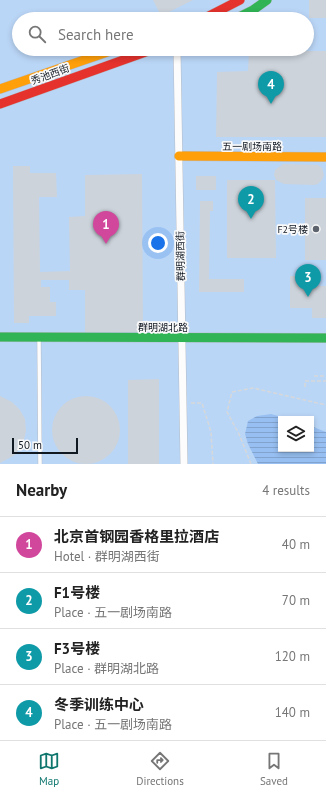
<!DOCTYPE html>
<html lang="en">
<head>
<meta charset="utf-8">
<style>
	body { margin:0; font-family:"PT Sans","Noto Sans SC",sans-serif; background:#f2f2f2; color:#222 }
	.controls { position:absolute; right:12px; bottom:12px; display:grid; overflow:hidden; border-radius:0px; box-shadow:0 2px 6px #0003 }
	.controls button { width:36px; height:36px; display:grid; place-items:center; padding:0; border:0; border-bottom:1px solid #e0e0e0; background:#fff; color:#222; font:20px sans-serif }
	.scale { position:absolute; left:12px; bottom:10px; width:66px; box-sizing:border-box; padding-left:4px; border:2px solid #101822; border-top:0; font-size:11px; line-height:14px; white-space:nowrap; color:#101822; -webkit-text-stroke:3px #f9f9f9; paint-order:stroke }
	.you { position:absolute; left:158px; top:243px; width:14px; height:14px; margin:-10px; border:3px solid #fff; border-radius:50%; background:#1a73e8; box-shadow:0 0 0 6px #1a73e833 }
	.badge { display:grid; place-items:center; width:26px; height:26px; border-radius:50%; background:#0f766e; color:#fff; font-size:13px; font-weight:700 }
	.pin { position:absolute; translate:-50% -33px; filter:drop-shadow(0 1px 2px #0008) }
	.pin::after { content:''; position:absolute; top:21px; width:14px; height:12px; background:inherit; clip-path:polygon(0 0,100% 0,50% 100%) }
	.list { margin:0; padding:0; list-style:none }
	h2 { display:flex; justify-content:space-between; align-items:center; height:52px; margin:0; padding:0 16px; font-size:17px }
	h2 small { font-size:13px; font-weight:400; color:#767676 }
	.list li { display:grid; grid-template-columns:26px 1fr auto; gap:12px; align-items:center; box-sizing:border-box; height:56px; padding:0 16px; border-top:1px solid #e0e0e0 }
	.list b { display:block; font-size:15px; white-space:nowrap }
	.list p { margin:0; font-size:13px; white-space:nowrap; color:#767676 }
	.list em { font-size:13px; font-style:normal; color:#767676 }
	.icon { flex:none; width:22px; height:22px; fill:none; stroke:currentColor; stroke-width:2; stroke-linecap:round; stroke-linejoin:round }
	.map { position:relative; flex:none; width:326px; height:464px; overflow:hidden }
	.search { position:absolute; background:#fff; box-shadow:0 2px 6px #0003; left:12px; right:12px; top:12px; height:44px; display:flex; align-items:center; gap:10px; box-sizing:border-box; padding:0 14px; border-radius:22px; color:#767676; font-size:15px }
	.sheet { height:276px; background:#fff }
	nav { display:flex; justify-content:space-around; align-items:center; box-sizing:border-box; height:56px; border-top:1px solid #e0e0e0; background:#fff; font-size:11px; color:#767676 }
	nav a { display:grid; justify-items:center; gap:2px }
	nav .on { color:#0f766e }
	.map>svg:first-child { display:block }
</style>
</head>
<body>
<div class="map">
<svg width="326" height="464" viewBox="0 0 326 464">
	<defs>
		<pattern id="water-rules" width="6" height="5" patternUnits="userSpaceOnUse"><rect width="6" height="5" fill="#97bff1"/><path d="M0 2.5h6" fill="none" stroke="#81a3ce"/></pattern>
	</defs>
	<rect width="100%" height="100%" fill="#e8eef4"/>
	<path fill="#bad6f7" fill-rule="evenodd" d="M 0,0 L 326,0 L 326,464 L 0,464 ZM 19,19 L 307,19 L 307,49 L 19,49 ZM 281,419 L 311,419 L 311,449 L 281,449 Z"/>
	<path fill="url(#water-rules)" d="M 271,414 L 289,419 L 281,419 L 281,449 L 311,449 L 311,426 L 326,432 L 326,464 L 258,464 L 248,444 L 245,434 L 248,421 L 257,416 Z"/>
	<g fill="#ccd3db">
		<path d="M 153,0 L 193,0 L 161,16 Z"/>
		<rect x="309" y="0" width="17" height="18"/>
		<path d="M 249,51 L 326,51 L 326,137 L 216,137 L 217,72 L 248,71 Z"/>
		<path d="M 283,164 L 318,165 L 322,168 L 324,175 L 322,180 L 318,184 L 314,185 L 284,184 L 276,180 L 274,175 L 275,170 Z"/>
		<path d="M 13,166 L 30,166 L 30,173 L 56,173 L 57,197 L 39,197 L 40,272 L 70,271 L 69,217 L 85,216 L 85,175 L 142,174 L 143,332 L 85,332 L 85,290 L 69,290 L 69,280 L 41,280 L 41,287 L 50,287 L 50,302 L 56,302 L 56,316 L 29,316 L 29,323 L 14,323 Z"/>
		<rect x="196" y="176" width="20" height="14"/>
		<path d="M 227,180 L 275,180 L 276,258 L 227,258 Z"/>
		<rect x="305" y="198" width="21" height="62"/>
		<path d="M 200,201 L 213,201 L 213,211 L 210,211 L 209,279 L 244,279 L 244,292 L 199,292 Z"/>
		<path d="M 290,276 L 314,276 L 314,286 L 326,286 L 326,318 L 312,318 L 312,308 L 290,308 Z"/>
		<path d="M 159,379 L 159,464 L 128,464 L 128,380 Z"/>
		<circle cx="86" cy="430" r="34"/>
		<path d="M 0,396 L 12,402 L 20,410 L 25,419 L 26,431 L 23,444 L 15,455 L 0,463 Z"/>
	</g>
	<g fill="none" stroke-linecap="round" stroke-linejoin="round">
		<defs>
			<path id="lane" d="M 39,338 L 40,464"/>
			<path id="street" d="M 177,49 L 184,464"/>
			<g id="fast">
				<path d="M 235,19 L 253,10 L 267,0"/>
				<path d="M 0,337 L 326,338"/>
			</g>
			<g id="slow">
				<path d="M 0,89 L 116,49"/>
				<path d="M 179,156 L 326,157"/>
			</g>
			<g id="jam">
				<path d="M 203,19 L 240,0"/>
				<path d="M 0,104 L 154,49"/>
			</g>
		</defs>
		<use href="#lane" stroke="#b5bcc5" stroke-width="4.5"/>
		<use href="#street" stroke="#b5bcc5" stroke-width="8"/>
		<use href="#fast" stroke="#b5bcc5" stroke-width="10"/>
		<use href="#slow" stroke="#b5bcc5" stroke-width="10"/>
		<use href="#jam" stroke="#b5bcc5" stroke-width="10"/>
		<g stroke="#d6d8da" stroke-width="1.5" stroke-dasharray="4 2" stroke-linecap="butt">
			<path d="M 314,376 L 326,376"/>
			<path d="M 305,387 L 305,381 L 326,381"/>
			<path d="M 191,403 L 202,403 L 211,432 L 213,464"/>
			<path d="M 251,464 L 239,434 L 227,412 L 232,392 L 253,388 L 326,405"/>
		</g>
		<use href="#lane" stroke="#fcfcfd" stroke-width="3.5"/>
		<use href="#street" stroke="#fcfcfd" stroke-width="7"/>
		<use href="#fast" stroke="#30b455" stroke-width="9"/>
		<use href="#slow" stroke="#ff9f0a" stroke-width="9"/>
		<use href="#jam" stroke="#e5322d" stroke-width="9"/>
	</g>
	<circle fill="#5c636c" stroke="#f9f9f9" stroke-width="1.5" cx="316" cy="229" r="4"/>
	<g text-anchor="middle" stroke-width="3.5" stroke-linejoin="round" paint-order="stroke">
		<g font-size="10" fill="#101822" stroke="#f9f9f9">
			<text transform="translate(50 74) rotate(-20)" y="4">秀池西街</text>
			<text x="252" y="150">五一剧场南路</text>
			<text transform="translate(180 256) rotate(-91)" y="4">群明湖西街</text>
			<text x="163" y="331">群明湖北路</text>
		</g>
		<g font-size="10" fill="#101822" stroke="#f9f9f9" text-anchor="end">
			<text x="308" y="233">F2号楼</text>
		</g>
	</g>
</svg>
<div class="controls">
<button><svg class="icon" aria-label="layers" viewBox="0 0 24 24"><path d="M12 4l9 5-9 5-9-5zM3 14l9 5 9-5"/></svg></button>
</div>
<div class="scale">50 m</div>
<div class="you"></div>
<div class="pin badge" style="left:106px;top:244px;background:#d1479c">1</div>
<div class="pin badge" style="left:251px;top:219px;background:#0f9aa8">2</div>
<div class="pin badge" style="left:308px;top:297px;background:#0f9aa8">3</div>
<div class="pin badge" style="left:271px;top:104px;background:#0f9aa8">4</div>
<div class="search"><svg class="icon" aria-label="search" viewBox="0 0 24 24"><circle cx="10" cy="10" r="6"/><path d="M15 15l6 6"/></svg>Search here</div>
</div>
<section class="sheet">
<h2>Nearby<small>4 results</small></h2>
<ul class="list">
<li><span class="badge" style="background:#d1479c">1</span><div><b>北京首钢园香格里拉酒店</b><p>Hotel · 群明湖西街</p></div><em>40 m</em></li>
<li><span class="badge" style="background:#0f9aa8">2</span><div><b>F1号楼</b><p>Place · 五一剧场南路</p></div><em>70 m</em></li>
<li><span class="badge" style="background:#0f9aa8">3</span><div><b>F3号楼</b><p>Place · 群明湖北路</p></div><em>120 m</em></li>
<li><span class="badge" style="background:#0f9aa8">4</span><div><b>冬季训练中心</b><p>Place · 五一剧场南路</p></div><em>140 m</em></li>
</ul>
</section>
<nav>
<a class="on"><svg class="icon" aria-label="map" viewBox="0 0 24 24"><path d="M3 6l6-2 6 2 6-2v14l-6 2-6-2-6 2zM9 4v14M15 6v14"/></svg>Map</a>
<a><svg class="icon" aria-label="directions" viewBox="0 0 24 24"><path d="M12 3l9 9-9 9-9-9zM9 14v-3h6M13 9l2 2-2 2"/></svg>Directions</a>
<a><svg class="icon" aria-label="saved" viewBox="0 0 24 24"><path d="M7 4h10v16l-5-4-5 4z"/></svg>Saved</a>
</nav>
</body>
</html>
